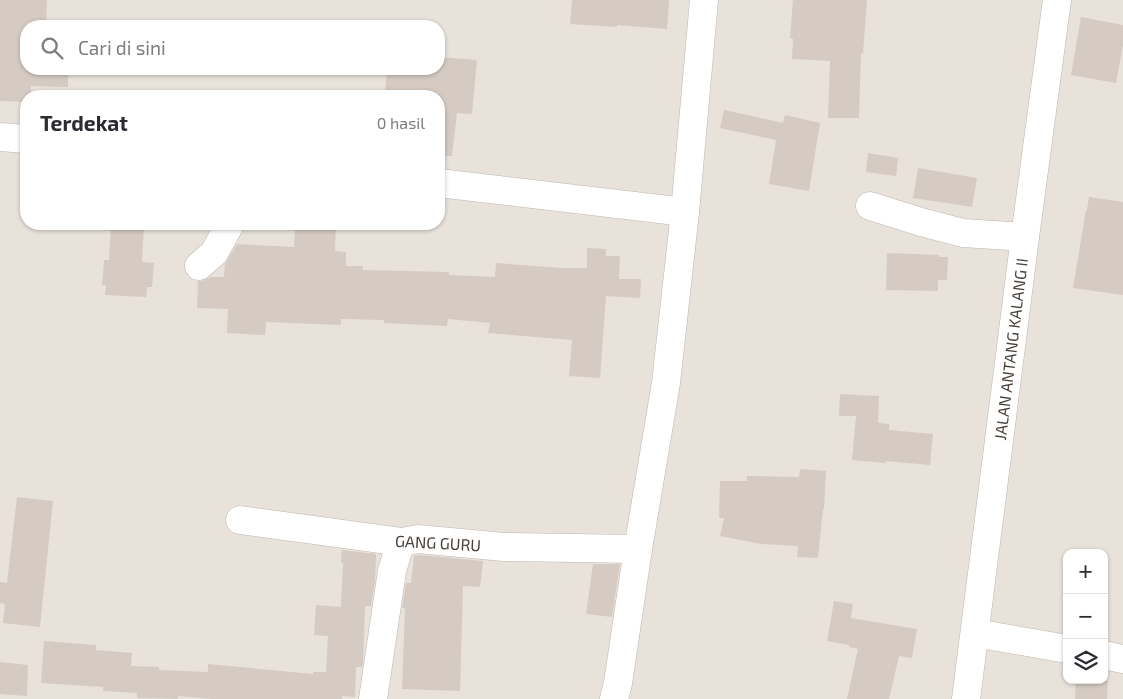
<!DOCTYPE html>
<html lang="id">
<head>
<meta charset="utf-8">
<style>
	body { margin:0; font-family:"Exo 2",sans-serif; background:#f7f7f7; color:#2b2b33 }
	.controls { position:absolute; right:15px; bottom:15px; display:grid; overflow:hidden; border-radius:10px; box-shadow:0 1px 4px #0004 }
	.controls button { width:45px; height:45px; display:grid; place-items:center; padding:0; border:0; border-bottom:1px solid #e1e1e2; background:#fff; color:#2b2b33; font:25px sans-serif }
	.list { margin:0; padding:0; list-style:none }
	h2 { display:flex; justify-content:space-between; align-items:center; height:65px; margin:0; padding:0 20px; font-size:21px }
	h2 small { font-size:16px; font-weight:400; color:#7c7c81 }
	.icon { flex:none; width:28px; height:28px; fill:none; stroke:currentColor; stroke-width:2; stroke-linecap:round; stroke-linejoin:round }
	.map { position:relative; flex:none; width:1123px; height:699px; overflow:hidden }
	.search { position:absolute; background:#fff; box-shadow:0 1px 4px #0004; left:20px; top:20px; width:425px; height:55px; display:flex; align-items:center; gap:12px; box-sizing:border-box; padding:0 18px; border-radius:20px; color:#7c7c81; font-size:19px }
	.panel { position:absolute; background:#fff; box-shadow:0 1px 4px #0004; left:20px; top:90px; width:425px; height:140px; border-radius:20px }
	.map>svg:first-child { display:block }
</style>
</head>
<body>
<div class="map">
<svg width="1123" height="699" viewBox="0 0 1123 699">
	<rect width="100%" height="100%" fill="#f4f1ec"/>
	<path fill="#e8e2db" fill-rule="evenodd" d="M 0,0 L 1123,0 L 1123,699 L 0,699 ZM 26,26 L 439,26 L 439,69 L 26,69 ZM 26,96 L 439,96 L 439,224 L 26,224 ZM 1067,553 L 1104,553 L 1104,680 L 1067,680 Z"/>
	<g fill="#d5cbc3">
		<path d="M 0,0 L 47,0 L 46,26 L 26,26 L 26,69 L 68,69 L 68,87 L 31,86 L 31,96 L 26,96 L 26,102 L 0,101 Z"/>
		<path d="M 572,0 L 669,0 L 667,29 L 617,25 L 617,27 L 570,24 Z"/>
		<path d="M 793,0 L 867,0 L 863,54 L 861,53 L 859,118 L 828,118 L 830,61 L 792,59 L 793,39 L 790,38 Z"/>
		<path d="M 1081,17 L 1123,25 L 1123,45 L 1116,83 L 1071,75 Z"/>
		<path d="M 439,57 L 477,60 L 472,114 L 457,113 L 452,156 L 439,156 L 439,96 L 385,96 L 387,69 L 439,69 Z"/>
		<path d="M 724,110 L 783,123 L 785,115 L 820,123 L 809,191 L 769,184 L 776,140 L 720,128 Z"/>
		<path d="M 868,153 L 898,158 L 896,176 L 866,172 Z"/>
		<path d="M 918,168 L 977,178 L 972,207 L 913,198 Z"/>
		<path d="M 1089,197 L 1123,202 L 1123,295 L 1073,288 L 1086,210 L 1087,210 Z"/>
		<path d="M 111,224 L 144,224 L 142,262 L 154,263 L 152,287 L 147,287 L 146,297 L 105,295 L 106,285 L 102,285 L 104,260 L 109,260 Z"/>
		<path d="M 295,224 L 336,224 L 335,251 L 346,252 L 346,266 L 363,266 L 363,270 L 449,272 L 449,275 L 495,277 L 496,263 L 562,268 L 587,268 L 587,248 L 606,249 L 606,256 L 620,256 L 619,279 L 641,279 L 640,298 L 606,296 L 600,378 L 569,376 L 572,340 L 488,333 L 490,323 L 448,319 L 447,326 L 384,323 L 384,320 L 341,319 L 341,325 L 266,322 L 265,335 L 227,333 L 228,309 L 197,308 L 198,281 L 202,281 L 211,277 L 224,277 L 225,264 L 237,244 L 294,247 Z"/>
		<path d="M 887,253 L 939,255 L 939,257 L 948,257 L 947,280 L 938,280 L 938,291 L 886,290 Z"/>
		<path d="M 840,394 L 879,396 L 878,423 L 889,424 L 889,430 L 933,434 L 930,465 L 886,461 L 886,463 L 852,460 L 856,416 L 839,416 Z"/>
		<path d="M 800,469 L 826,471 L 824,509 L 823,509 L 818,558 L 797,557 L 798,546 L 761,544 L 720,536 L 724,518 L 719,518 L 720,481 L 747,481 L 747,476 L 799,477 Z"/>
		<path d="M 17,497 L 53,501 L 40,627 L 3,623 L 5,604 L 0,603 L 0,582 L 7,583 Z"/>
		<path d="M 342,550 L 376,554 L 375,581 L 371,606 L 365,606 L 363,662 L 362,667 L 356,667 L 355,697 L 342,696 L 342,699 L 213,699 L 178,696 L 178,699 L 137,698 L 137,693 L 103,691 L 103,687 L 41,683 L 44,641 L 96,645 L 96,650 L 132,653 L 131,666 L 159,667 L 159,670 L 208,672 L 208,664 L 313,674 L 313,672 L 326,672 L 328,636 L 314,635 L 316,605 L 341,607 L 343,563 L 341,562 Z"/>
		<path d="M 419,555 L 483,561 L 480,587 L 463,586 L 460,691 L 402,689 L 405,608 L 402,608 L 406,583 L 411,583 L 414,556 Z"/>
		<path d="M 593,564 L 620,564 L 612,617 L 586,614 Z"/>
		<path d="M 834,601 L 853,604 L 851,618 L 917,629 L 912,658 L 899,656 L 889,699 L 847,699 L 858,649 L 849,647 L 849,645 L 827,641 Z"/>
		<path d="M 0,662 L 28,665 L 27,696 L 0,694 Z"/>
		<path d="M 1076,680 L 1108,681 L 1107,699 L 1075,699 Z"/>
	</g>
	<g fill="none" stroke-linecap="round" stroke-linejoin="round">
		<defs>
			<g id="minor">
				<path d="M 0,137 L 26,139"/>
				<path d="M 439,183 L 685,212"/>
				<path d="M 870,206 L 921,222 L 963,233 L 1025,237"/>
				<path d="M 199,266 L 214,253 L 230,224"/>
				<path d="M 240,520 L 402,542 L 418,539 L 504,547 L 638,549"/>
				<path d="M 975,633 L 1067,649"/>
				<path d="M 1104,655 L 1123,659"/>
				<path d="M 373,699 L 392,571 L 398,551 L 402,542"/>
				<path d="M 614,699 L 618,683 L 638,549 L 666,383 L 685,212 L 704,0"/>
				<path d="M 966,699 L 1025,237 L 1057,0"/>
			</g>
		</defs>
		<use href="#minor" stroke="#bfb7b0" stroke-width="29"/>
		<use href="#minor" stroke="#fff" stroke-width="28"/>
	</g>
	<g text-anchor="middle" stroke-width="4" stroke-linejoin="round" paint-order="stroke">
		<g font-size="16" fill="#48413a" stroke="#fff">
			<text transform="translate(1011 349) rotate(-83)" y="6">JALAN ANTANG KALANG II</text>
			<text transform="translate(438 543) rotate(3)" y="6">GANG GURU</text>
		</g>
	</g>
</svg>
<div class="controls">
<button>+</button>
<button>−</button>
<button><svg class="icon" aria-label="layers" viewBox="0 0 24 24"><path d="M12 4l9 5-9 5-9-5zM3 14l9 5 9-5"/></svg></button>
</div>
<div class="search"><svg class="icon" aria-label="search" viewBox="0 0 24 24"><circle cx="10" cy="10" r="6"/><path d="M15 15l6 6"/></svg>Cari di sini</div>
<section class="panel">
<h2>Terdekat<small>0 hasil</small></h2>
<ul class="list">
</ul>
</section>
</div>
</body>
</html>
